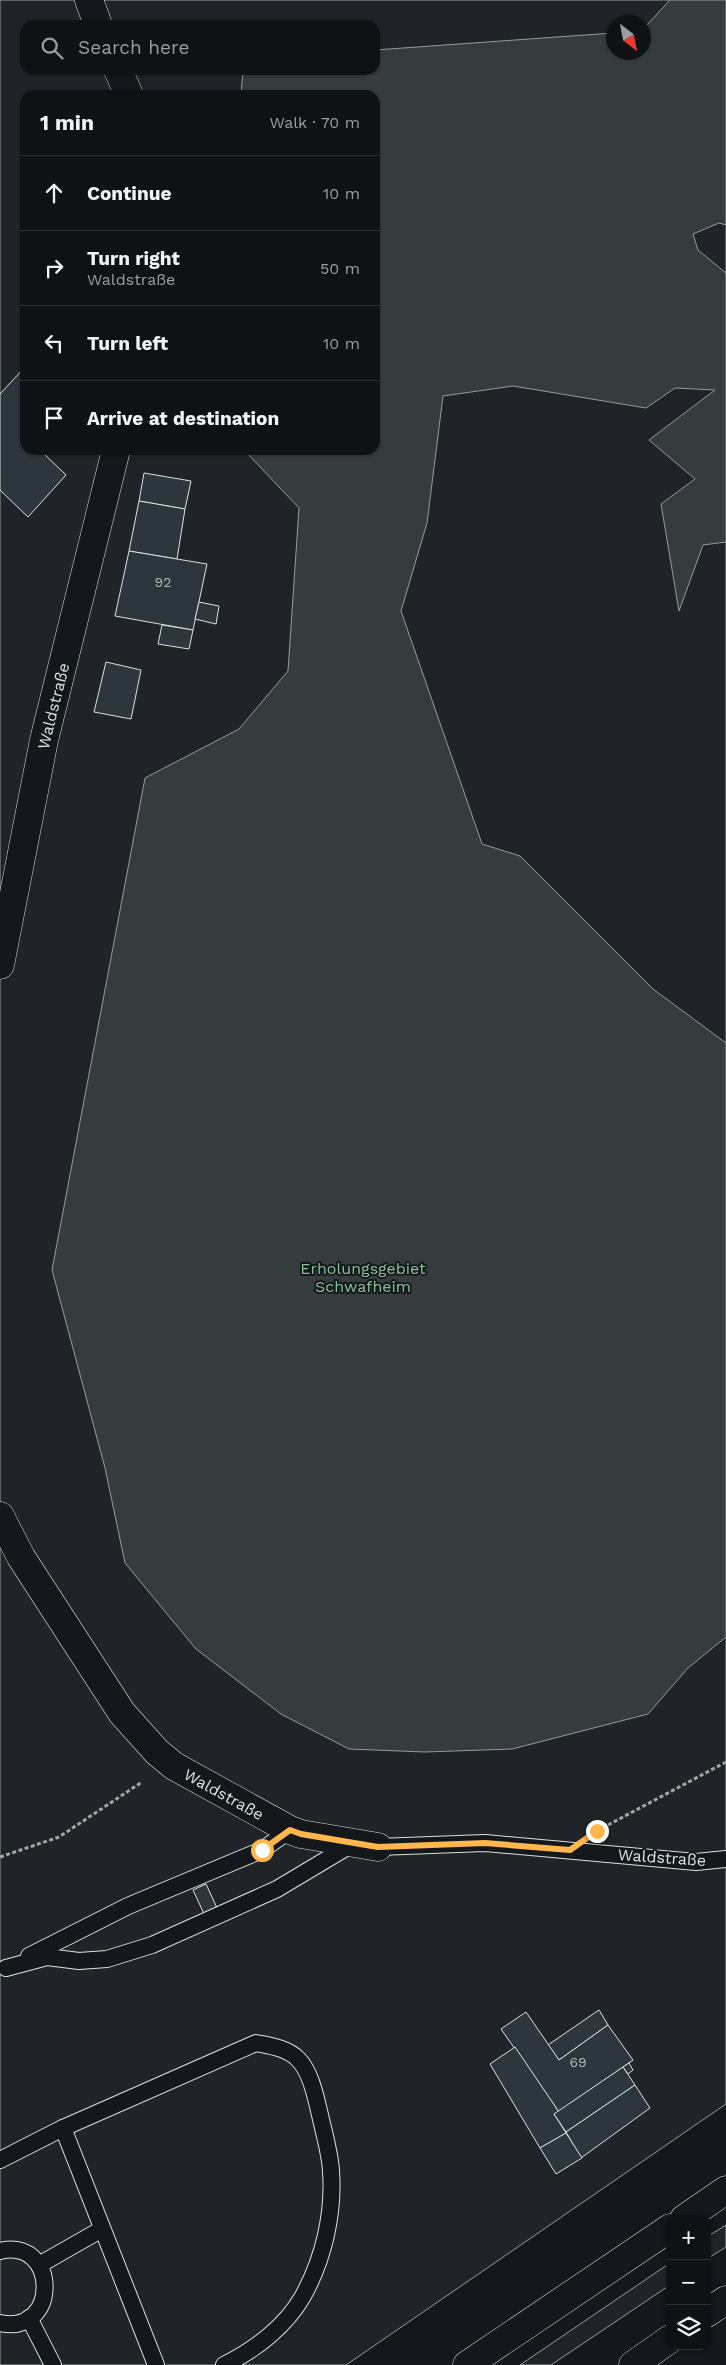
<!DOCTYPE html>
<html lang="en">
<head>
<meta charset="utf-8">
<style>
	body { margin:0; font-family:"Work Sans",sans-serif; background:#181b1e; color:#f1f3f6 }
	.controls { position:absolute; right:15px; bottom:15px; display:grid; overflow:hidden; border-radius:10px; box-shadow:0 1px 4px #0004 }
	.controls button { width:45px; height:45px; display:grid; place-items:center; padding:0; border:0; border-bottom:1px solid #2f3234; background:#0f1215; color:#f1f3f6; font:25px sans-serif }
	.compass { position:absolute; left:606px; top:15px; width:45px; height:45px; border-radius:50%; background:#0f1215; box-shadow:0 1px 4px #0004; rotate:148deg }
	.stop { position:absolute; width:15px; height:15px; margin:-11px; border:4px solid #ffb74d; border-radius:50%; background:#fff }
	.stop.end { background:#ffb74d; border-color:#fff; box-shadow:0 1px 5px #0008 }
	.list { margin:0; padding:0; list-style:none }
	h2 { display:flex; justify-content:space-between; align-items:center; height:65px; margin:0; padding:0 20px; font-size:21px }
	h2 small { font-size:16px; font-weight:400; color:#9b9ea0 }
	.list li { display:grid; grid-template-columns:32px 1fr auto; gap:15px; align-items:center; box-sizing:border-box; height:75px; padding:0 20px; border-top:1px solid #2f3234 }
	.list b { display:block; font-size:19px; white-space:nowrap }
	.list p { margin:0; font-size:16px; white-space:nowrap; color:#9b9ea0 }
	.list em { font-size:16px; font-style:normal; color:#9b9ea0 }
	.icon { flex:none; width:28px; height:28px; fill:none; stroke:currentColor; stroke-width:2; stroke-linecap:round; stroke-linejoin:round }
	.map { position:relative; flex:none; width:726px; height:2365px; overflow:hidden }
	.search { position:absolute; background:#0f1215; box-shadow:0 1px 4px #0004; left:20px; top:20px; width:360px; height:55px; display:flex; align-items:center; gap:12px; box-sizing:border-box; padding:0 18px; border-radius:15px; color:#9b9ea0; font-size:19px }
	.panel { position:absolute; background:#0f1215; box-shadow:0 1px 4px #0004; left:20px; top:90px; width:360px; height:365px; border-radius:15px }
	.map>svg:first-child { display:block }
</style>
</head>
<body>
<div class="map">
<svg width="726" height="2365" viewBox="0 0 726 2365">
	<rect width="100%" height="100%" fill="#14181c"/>
	<g fill="#202428" stroke="#939e99" fill-rule="evenodd">
		<path d="M 0,0 L 726,0 L 726,2104 L 346,2365 L 0,2365 ZM 614,22 L 644,22 L 644,52 L 614,52 ZM 25,25 L 375,25 L 375,70 L 25,70 ZM 25,95 L 375,95 L 375,450 L 25,450 Z"/>
		<path d="M 726,2225 L 726,2247 L 707,2259 L 707,2237 Z"/>
		<path d="M 670,2263 L 670,2285 L 551,2365 L 520,2365 Z"/>
	</g>
	<path fill="#363b3e" stroke="#939e99" d="M 670,0 L 726,0 L 726,225 L 719,223 L 693,234 L 698,250 L 726,273 L 726,542 L 703,545 L 679,611 L 661,504 L 695,479 L 649,440 L 715,390 L 675,388 L 646,408 L 513,386 L 443,396 L 427,523 L 401,611 L 482,844 L 520,856 L 653,989 L 726,1043 L 726,1637 L 688,1668 L 648,1714 L 512,1749 L 425,1752 L 349,1749 L 281,1714 L 196,1649 L 125,1563 L 105,1468 L 52,1270 L 145,778 L 239,729 L 288,671 L 299,508 L 244,450 L 375,450 L 375,95 L 241,95 L 243,70 L 375,70 L 375,50 L 613,33 L 614,52 L 644,52 L 644,28 Z"/>
	<g fill="#2c363c" stroke="#d8e6dc">
		<path d="M 25,367 L 25,413 L 21,417 L 25,421 L 25,450 L 40,450 L 66,475 L 28,517 L 0,490 L 0,394 Z"/>
		<path d="M 144,473 L 191,481 L 185,509 L 139,501 Z"/>
		<path d="M 139,501 L 185,509 L 177,559 L 129,551 Z"/>
		<path d="M 129,551 L 207,564 L 193,630 L 115,616 Z"/>
		<path d="M 199,602 L 219,606 L 216,624 L 195,619 Z"/>
		<path d="M 162,625 L 193,630 L 189,649 L 158,644 Z"/>
		<path d="M 106,662 L 141,670 L 131,719 L 94,712 Z"/>
		<path d="M 206,1884 L 218,1910 L 205,1916 L 193,1890 Z"/>
		<path d="M 599,2010 L 608,2025 L 559,2060 L 548,2045 Z"/>
		<path d="M 526,2012 L 559,2060 L 608,2025 L 633,2060 L 559,2112 L 501,2029 Z"/>
		<path d="M 515,2047 L 559,2112 L 554,2114 L 566,2133 L 540,2148 L 490,2064 Z"/>
		<path d="M 629,2063 L 633,2070 L 628,2074 L 623,2067 Z"/>
		<path d="M 623,2067 L 635,2085 L 566,2132 L 554,2114 Z"/>
		<path d="M 635,2085 L 650,2108 L 581,2158 L 566,2132 Z"/>
		<path d="M 566,2133 L 582,2158 L 556,2174 L 540,2148 Z"/>
	</g>
	<g fill="none" stroke-linecap="round" stroke-linejoin="round">
		<defs>
			<g id="service">
				<path d="M 378,1847 L 485,1843 L 696,1862 L 726,1859"/>
				<path d="M 29,1956 L 128,1906 L 262,1850 L 290,1830"/>
				<path d="M 6,1968 L 47,1957 L 79,1961 L 107,1959 L 152,1945 L 277,1889 L 354,1843"/>
				<path d="M 63,2128 L 156,2365"/>
				<path d="M 0,2160 L 63,2128 L 256,2043 C 271,2046 287,2048 298,2059 C 311,2072 316,2098 320,2115 C 324,2133 330,2153 331,2171 C 334,2213 324,2258 303,2296 C 286,2326 255,2350 224,2365"/>
				<path d="M 0,2251 C 59,2237 60,2336 0,2323"/>
				<path d="M 39,2265 L 102,2229"/>
				<path d="M 29,2318 L 53,2365"/>
			</g>
			<g id="minor">
				<path d="M 89,0 L 98,25"/>
				<path d="M 118,70 L 129,95"/>
				<path d="M 0,965 L 44,740 L 116,450"/>
				<path d="M 0,1516 L 21,1557 L 122,1713 L 157,1752 L 174,1766 L 290,1830 L 301,1834 L 378,1847"/>
			</g>
			<g id="motorway">
				<path d="M 684,2219 L 726,2190"/>
				<path d="M 707,2313 L 726,2300"/>
				<path d="M 467,2365 L 670,2228"/>
				<path d="M 633,2365 L 670,2339"/>
			</g>
		</defs>
		<use href="#service" stroke="#d8e6dc" stroke-width="18"/>
		<use href="#minor" stroke="#d8e6dc" stroke-width="29"/>
		<use href="#motorway" stroke="#d8e6dc" stroke-width="29"/>
		<g stroke="#9da8a2" stroke-width="3" stroke-dasharray="4 2.5" stroke-linecap="butt">
			<path d="M 608,1825 L 726,1762"/>
			<path d="M 0,1857 L 59,1837 L 142,1782"/>
		</g>
		<use href="#service" stroke="#14181c" stroke-width="16"/>
		<use href="#minor" stroke="#14181c" stroke-width="28"/>
		<use href="#motorway" stroke="#14181c" stroke-width="28"/>
	</g>
	<g fill="none" stroke-linecap="round" stroke-linejoin="round">
		<path stroke="#ffb74d" stroke-width="6" d="M 262,1850 L 290,1830 L 301,1834 L 378,1847 L 485,1843 L 570,1850 L 597,1831"/>
	</g>
	<g text-anchor="middle" stroke-width="4" stroke-linejoin="round" paint-order="stroke">
		<g font-size="14" fill="#adbab4">
			<text x="163" y="587">92</text>
			<text x="578" y="2067">69</text>
		</g>
		<g font-size="16" fill="#d8e6dc" stroke="#14181c">
			<text transform="translate(53 706) rotate(-76)" y="6">Waldstraße</text>
			<text transform="translate(224 1794) rotate(29)" y="6">Waldstraße</text>
			<text transform="translate(662 1857) rotate(4)" y="6">Waldstraße</text>
		</g>
		<g font-size="16" fill="#8ac095" stroke="#14181c">
			<text x="363" y="1274">Erholungsgebiet<tspan x="363" dy="18">Schwafheim</tspan></text>
		</g>
	</g>
</svg>
<div class="controls">
<button>+</button>
<button>−</button>
<button><svg class="icon" aria-label="layers" viewBox="0 0 24 24"><path d="M12 4l9 5-9 5-9-5zM3 14l9 5 9-5"/></svg></button>
</div>
<svg class="compass" viewBox="-18 -18 36 36"><path d="M0-13l5 13h-10z" fill="#e53935"/><path d="M0 13l5-13h-10z" fill="#9b9ea0"/></svg>
<div class="stop" style="left:262px;top:1850px"></div>
<div class="stop end" style="left:597px;top:1831px"></div>
<div class="search"><svg class="icon" aria-label="search" viewBox="0 0 24 24"><circle cx="10" cy="10" r="6"/><path d="M15 15l6 6"/></svg>Search here</div>
<section class="panel">
<h2>1 min<small>Walk · 70 m</small></h2>
<ul class="list">
<li><svg class="icon" aria-label="ahead" viewBox="0 0 24 24"><path d="M12 20V5M6 11l6-6 6 6"/></svg><div><b>Continue</b></div><em>10 m</em></li>
<li><svg class="icon" aria-label="right" viewBox="0 0 24 24"><path d="M7 20v-9h11M14 6l5 5-5 5"/></svg><div><b>Turn right</b><p>Waldstraße</p></div><em>50 m</em></li>
<li><svg class="icon" aria-label="left" viewBox="0 0 24 24"><path d="M17 20v-9H6M10 6l-5 5 5 5"/></svg><div><b>Turn left</b></div><em>10 m</em></li>
<li><svg class="icon" aria-label="arrive" viewBox="0 0 24 24"><path d="M6 21V4h12l-3 4 3 4H6"/></svg><div><b>Arrive at destination</b></div></li>
</ul>
</section>
</div>
</body>
</html>
